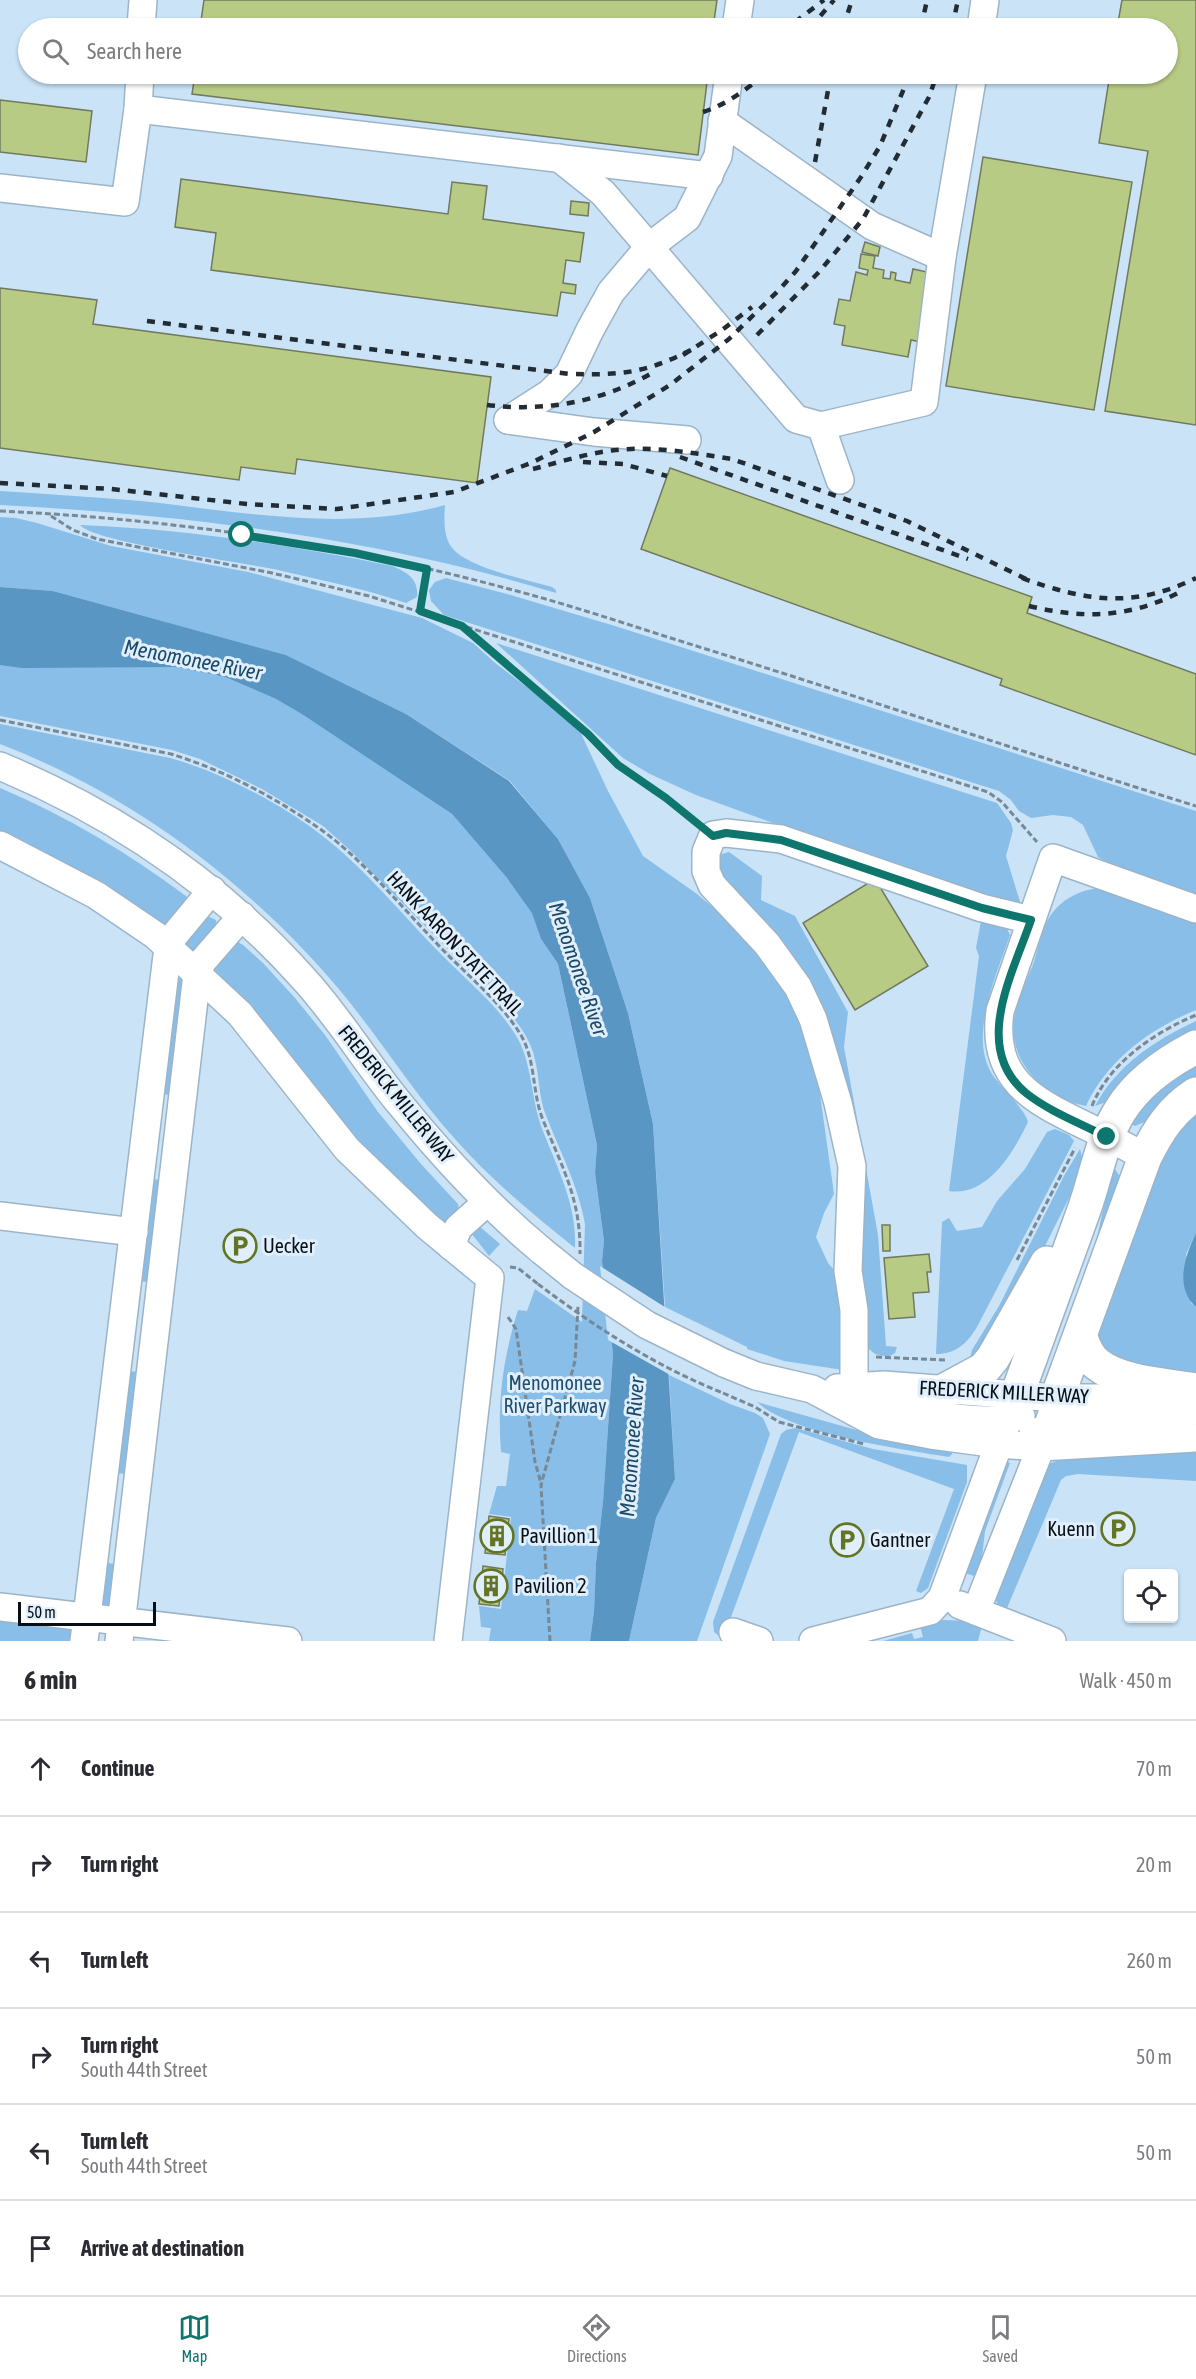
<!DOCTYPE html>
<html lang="en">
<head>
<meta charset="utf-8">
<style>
	body { margin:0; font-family:"Asap Condensed",sans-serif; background:#f2f2f3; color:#2b2b33 }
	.controls { position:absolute; right:18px; bottom:18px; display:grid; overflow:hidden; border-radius:6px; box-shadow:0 2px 4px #0004 }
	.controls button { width:54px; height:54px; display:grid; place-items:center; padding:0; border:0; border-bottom:2px solid #e1e1e2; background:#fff; color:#2b2b33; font:30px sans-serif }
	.scale { position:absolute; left:18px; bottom:15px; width:138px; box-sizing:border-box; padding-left:6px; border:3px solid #070f16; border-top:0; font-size:16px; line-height:21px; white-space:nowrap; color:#070f16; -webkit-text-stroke:4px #e0effb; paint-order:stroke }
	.stop { position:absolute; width:18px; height:18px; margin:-14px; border:4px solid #0f766e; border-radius:50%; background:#fff }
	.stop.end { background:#0f766e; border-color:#fff; box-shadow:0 2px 6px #0008 }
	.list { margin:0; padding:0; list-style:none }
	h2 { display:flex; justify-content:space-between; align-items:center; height:78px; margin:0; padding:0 24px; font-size:26px }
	h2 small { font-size:20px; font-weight:400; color:#7c7c81 }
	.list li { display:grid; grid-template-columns:39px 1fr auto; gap:18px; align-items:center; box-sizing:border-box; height:96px; padding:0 24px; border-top:2px solid #e1e1e2 }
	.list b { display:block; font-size:22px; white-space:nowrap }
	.list p { margin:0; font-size:20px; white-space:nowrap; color:#7c7c81 }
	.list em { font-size:20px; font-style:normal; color:#7c7c81 }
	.icon { flex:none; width:33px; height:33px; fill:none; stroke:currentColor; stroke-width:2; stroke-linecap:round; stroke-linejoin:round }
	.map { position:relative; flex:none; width:1196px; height:1641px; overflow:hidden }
	.search { position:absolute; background:#fff; box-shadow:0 2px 4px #0004; left:18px; right:18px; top:18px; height:66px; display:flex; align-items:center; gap:15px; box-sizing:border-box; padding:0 21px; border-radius:33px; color:#7c7c81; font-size:22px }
	.sheet { height:654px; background:#fff }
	nav { display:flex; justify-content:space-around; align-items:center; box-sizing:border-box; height:84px; border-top:2px solid #e1e1e2; background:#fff; font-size:16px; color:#7c7c81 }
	nav a { display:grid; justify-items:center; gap:3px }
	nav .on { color:#0f766e }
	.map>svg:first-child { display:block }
</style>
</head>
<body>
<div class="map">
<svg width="1196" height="1641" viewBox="0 0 1196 1641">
	<rect width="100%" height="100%" fill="#cae3f7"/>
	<g fill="#88bee8">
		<path d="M 0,491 C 47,494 94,497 141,501 C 242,512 346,533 445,505 C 444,520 443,539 454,550 C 471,568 527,580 552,587 L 556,590 L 556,593 C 376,538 188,515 0,505 Z"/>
		<path d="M 0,517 L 16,518 L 37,523 L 111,546 L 248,572 L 422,618 L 473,643 L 494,662 L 577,725 L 608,791 L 643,856 L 697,894 L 729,921 L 791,992 L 817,1073 L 834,1194 L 824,1213 L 816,1237 L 828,1263 L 844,1282 L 843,1370 L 784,1361 L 747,1349 L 747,1347 L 665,1307 L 653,1124 L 628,1013 L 590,898 L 558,839 L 510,781 L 406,714 L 286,655 L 53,591 L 0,587 Z"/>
		<path d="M 80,525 C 185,529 289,545 392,566 C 407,572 419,579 417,597 L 406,603 C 365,589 321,580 278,570 C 247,563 93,542 80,525 Z"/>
		<path d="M 446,578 L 507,594 L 615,626 L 1196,811 L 1196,896 L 1109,864 L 1098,857 L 1083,825 L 1071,817 L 1053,815 L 1031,818 L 1019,811 L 1011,800 L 999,791 L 444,615 L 431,601 L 429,590 L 435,582 Z"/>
		<path d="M 496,643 L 997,803 L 1011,823 L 1013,830 L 1006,856 L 1021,905 L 968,894 L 696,795 L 650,774 L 623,758 Z"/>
		<path d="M 0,660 L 92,667 L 176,667 L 225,677 L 276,699 L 302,713 L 452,814 L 507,878 L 533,913 L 541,939 L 558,964 L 597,1145 L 595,1173 L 604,1241 L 602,1261 L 613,1354 L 603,1503 L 596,1563 L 594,1611 L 590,1641 L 489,1641 L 491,1628 L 481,1627 L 479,1606 L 501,1609 L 511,1517 L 489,1514 L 497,1486 L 506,1486 L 510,1454 L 501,1452 C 497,1402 503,1358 518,1310 L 527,1311 L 535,1289 L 582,1322 L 585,1224 C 578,1184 558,1148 544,1110 C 539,1094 539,1076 535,1060 C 531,1038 516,1021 502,1004 L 351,851 L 323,826 L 262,789 L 200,759 L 172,750 L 0,716 Z"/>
		<path d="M 0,724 L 170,758 C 218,771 280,803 320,834 C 365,868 402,915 442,955 C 467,981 500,1007 518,1039 C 533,1067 531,1102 543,1131 C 558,1170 577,1205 575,1248 C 533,1214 492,1181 455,1139 C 413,1092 379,1037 338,988 C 247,881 132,795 0,744 Z"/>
		<path d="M 0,788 C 67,816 128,853 186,896 L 188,901 L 167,929 L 0,836 Z"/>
		<path d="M 729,852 L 762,876 L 761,900 L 795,916 L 848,1012 L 844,1047 L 878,1235 L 886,1346 L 897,1347 L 895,1353 L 888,1357 L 875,1354 L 863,1344 L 829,1046 L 722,885 L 711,857 Z"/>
		<path d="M 1098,889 L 1196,922 L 1196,1010 C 1150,1029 1107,1060 1086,1106 C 1046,1099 1008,1063 1014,1019 C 1017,1000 1027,980 1034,962 C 1039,946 1043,923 1054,911 C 1063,899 1084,888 1098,889 Z"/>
		<path d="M 207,916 L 216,920 L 217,925 L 192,955 L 181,945 Z"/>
		<path d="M 981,921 L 1006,926 L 1010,935 C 997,974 968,1035 992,1074 C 1001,1088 1026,1110 1028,1122 C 1014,1151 988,1197 949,1191 L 979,956 L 976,948 Z"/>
		<path d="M 236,941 L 243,945 L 263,963 L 295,998 L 325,1035 L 378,1112 L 421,1164 L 458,1204 L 459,1210 L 446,1223 L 443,1224 L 407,1198 L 210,971 Z"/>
		<path d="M 174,978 L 186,979 L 171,1095 L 162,1094 Z"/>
		<path d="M 1196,1021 L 1196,1034 L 1109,1101 L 1095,1106 C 1117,1065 1155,1040 1196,1021 Z"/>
		<path d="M 1196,1061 L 1196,1077 L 1147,1121 L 1135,1126 L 1130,1123 L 1148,1096 Z"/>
		<path d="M 1196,1108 L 1196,1233 L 1186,1254 L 1191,1303 L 1196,1307 L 1196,1373 C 1177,1372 1127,1370 1112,1360 C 1100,1351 1097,1336 1098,1322 L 1159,1157 Z"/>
		<path d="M 1055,1129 L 1069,1135 L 1074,1141 L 977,1327 C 967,1344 955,1354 936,1354 L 942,1222 L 949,1218 L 957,1231 L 982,1227 L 997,1201 L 1025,1169 L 1047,1132 Z"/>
		<path d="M 1080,1149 L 1083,1160 L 1081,1174 L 1006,1324 L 989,1350 L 970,1358 L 972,1350 L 999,1306 L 1065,1174 Z"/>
		<path d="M 1113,1166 L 1120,1177 L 1119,1183 L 1048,1382 L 1044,1382 L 1095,1246 Z"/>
		<path d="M 151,1179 L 162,1180 L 149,1282 L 139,1281 Z"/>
		<path d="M 479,1226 L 500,1244 L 489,1256 L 472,1234 L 473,1230 Z"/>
		<path d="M 128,1371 L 140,1372 L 127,1474 L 117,1473 Z"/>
		<path d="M 669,1375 L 730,1404 L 755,1413 L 763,1418 L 770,1434 L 697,1641 L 629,1641 L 656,1518 L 675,1479 Z"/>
		<path d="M 757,1402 L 885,1438 L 953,1449 L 952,1454 L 949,1457 C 902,1449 791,1434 757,1402 Z"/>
		<path d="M 795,1428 L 873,1449 L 967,1465 L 967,1482 L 928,1588 L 921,1593 L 916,1591 L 954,1489 L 799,1432 L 723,1639 L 714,1632 L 713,1622 L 781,1434 L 786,1430 Z"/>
		<path d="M 1196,1450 L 1196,1481 L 1078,1474 L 1066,1476 L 1061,1480 L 1007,1608 L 1006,1610 L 1000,1607 L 994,1598 L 1049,1464 L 1061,1459 Z"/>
		<path d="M 1007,1462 L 1010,1463 L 985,1531 L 980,1575 L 977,1577 L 965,1573 Z"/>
		<path d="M 105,1563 L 117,1564 L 114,1608 L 101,1609 Z"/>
		<path d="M 0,1617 L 73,1627 L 74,1641 L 0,1641 Z"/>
		<path d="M 944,1620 L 968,1621 L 982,1625 L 978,1641 L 883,1641 L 912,1633 L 914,1639 L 923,1637 L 920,1626 Z"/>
	</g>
	<g fill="#5996c4">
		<path d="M 0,587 L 53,591 L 286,655 L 406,714 L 509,781 L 558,839 L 590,898 L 628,1013 L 653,1124 L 675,1479 L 656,1518 L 629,1641 L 590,1641 L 594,1611 L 596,1563 L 603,1502 L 613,1354 L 602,1261 L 604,1241 L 595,1173 L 597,1145 L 558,964 L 541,939 L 532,913 L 507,878 L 452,814 L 302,714 L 276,699 L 225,677 L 176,667 L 22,668 L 0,665 Z"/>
		<path d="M 1196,1233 L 1196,1307 C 1174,1287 1185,1256 1196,1233 Z"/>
	</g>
	<path fill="#cae3f7" d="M 600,1266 L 668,1309 L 672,1376 L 608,1340 Z"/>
	<g fill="#b8cb85" stroke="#71795f" stroke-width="1.5">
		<path d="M 204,0 L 717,0 L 713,28 L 200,28 Z"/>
		<path d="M 1122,0 L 1196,0 L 1196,425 L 1105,411 L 1148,151 L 1099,143 L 1110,74 L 1168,74 L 1168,28 L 1117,28 Z"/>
		<path d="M 195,74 L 708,74 L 698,155 L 192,94 Z"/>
		<path d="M 0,100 L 92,111 L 86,162 L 0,152 Z"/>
		<path d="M 983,157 L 1132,182 L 1094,410 L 946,386 Z"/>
		<path d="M 181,179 L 448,214 L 452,182 L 487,186 L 483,219 L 584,233 L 580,262 L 566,260 L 563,283 L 576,285 L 575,294 L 561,292 L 557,316 L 211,270 L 216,233 L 175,227 Z"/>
		<path d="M 571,201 L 589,203 L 588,216 L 570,214 Z"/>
		<path d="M 865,242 L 880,247 L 878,256 L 862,252 Z"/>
		<path d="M 861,254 L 875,256 L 873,268 L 884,270 L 883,278 L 890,279 L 891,272 L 896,273 L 895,280 L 910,283 L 913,269 L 927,272 L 925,283 L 932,284 L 921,342 L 911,340 L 908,357 L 842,345 L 845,326 L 834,324 L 839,299 L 850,301 L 856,272 L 867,275 L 868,270 L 859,268 Z"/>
		<path d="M 0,288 L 97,300 L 93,324 L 491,377 L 477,483 L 297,459 L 295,474 L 241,467 L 239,480 L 0,448 Z"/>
		<path d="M 670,468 L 1032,597 L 1027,613 L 1196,674 L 1196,755 L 1000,685 L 1002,679 L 641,549 Z"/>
		<path d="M 875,879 L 928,966 L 855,1010 L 803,923 Z"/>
		<path d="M 882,1225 L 890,1225 L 890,1251 L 883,1251 Z"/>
		<path d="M 929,1254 L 931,1272 L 927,1272 L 929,1292 L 913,1293 L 915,1317 L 889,1319 L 884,1258 Z"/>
		<path d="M 489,1516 L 509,1519 L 505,1555 L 485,1553 Z"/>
		<path d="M 483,1566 L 503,1569 L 499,1606 L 479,1604 Z"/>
	</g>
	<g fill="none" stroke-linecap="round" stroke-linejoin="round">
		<defs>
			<g id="minor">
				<path d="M 141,28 L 143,0"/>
				<path d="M 736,28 L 740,0"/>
				<path d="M 981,28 L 985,0"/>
				<path d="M 138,109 L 709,176"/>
				<path d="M 722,121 L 872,226 L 942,257"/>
				<path d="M 559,158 L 603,193 L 796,419 L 821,426 L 924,402 L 942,257 L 973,74"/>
				<path d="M 0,188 L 125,202 L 138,109 L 140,74"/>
				<path d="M 508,420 L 550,393 L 569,374 L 590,330 L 611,292 L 649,247 L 687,218 L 718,156 L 729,74"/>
				<path d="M 508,420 L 594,432 L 687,440"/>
				<path d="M 821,426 L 840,480"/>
				<path d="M 0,766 C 117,815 218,883 303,978 C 339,1017 366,1063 400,1104 C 443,1157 489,1207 542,1251"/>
				<path d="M 0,845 L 96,895 L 155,935 L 240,1014 L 347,1149 L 427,1226 L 490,1278 L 448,1641"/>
				<path d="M 1145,1157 C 1125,1146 1105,1135 1084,1125 C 1030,1099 991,1078 1000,1011 L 1053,858 L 1196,909"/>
				<path d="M 0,1216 L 134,1232"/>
				<path d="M 451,1246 L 458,1228 L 486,1203"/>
				<path d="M 724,1363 L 756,1376 L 812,1389 L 879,1425 L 931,1435 L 998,1444 L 1041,1447 L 1196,1438"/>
				<path d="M 854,1387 L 854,1310 L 848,1271 L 852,1166 L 838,1103 L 813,1019 L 798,987 L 767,944 L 712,885 L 706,871 L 706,852 L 713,835 L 726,833 L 781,839 L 982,908 L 1031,920"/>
				<path d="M 837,1388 L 884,1385 L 1057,1398 L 1176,1398"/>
				<path d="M 846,1396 C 893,1406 975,1429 1021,1416"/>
				<path d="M 1033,1433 L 1063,1423 L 1181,1414 L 1196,1411"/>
				<path d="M 960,1605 L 1052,1641"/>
				<path d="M 0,1607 L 288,1641"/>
				<path d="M 976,1611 L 1041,1447 L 1057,1398"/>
				<path d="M 733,1632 L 759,1641"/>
				<path d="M 84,1641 L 168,947 L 173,937 L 212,890"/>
				<path d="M 119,1641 L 197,974 L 202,962 L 242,916"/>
				<path d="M 813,1641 L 930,1611 L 942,1598 L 1017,1395"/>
			</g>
			<g id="highway">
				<path d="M 1081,1337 C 1084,1347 1088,1357 1097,1364 C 1121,1383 1167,1385 1196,1390"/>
				<path d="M 947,1389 L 984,1369 L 993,1358 L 1047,1263"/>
				<path d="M 1017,1395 C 1039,1333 1062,1272 1084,1210 C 1096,1177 1101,1141 1120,1111 C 1137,1083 1167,1062 1196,1047"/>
				<path d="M 1057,1398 L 1145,1157 C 1158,1131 1171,1110 1196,1094"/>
			</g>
		</defs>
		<use href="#minor" stroke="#9cb4c8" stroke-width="30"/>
		<use href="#highway" stroke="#9cb4c8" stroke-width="36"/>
		<g stroke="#778897" stroke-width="3" stroke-dasharray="6 3" stroke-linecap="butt">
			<path d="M 0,511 C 171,519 343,544 509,589 C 571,605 632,626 693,645 C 861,697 1028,754 1196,806"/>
			<path d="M 51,516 L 73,530 L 97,539 L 272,573 L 369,596 L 988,792 L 1002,802 L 1037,842"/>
			<path d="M 420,611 L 427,569"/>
			<path d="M 464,628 L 588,734 L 618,765 L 696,821"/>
			<path d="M 0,720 L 171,754 C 223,770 275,797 320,829 C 364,860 405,911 443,950 C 469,977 503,1004 522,1037 C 536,1063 532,1093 543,1120 C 563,1169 581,1200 580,1254"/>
			<path d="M 1092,1106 C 1109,1063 1155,1032 1196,1015"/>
			<path d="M 1017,1260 L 1075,1148"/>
			<path d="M 510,1267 L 518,1268 L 538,1284"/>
			<path d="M 508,1317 L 516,1329 L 535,1462 L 541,1483"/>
			<path d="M 876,1357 L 945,1360"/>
			<path d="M 723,1393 L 755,1407 L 779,1422 L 864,1444"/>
			<path d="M 550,1641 L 541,1485 L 575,1361 L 578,1306"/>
		</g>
		<use href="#minor" stroke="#fff" stroke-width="27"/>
		<use href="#highway" stroke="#fff" stroke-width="33"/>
		<g stroke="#222c35" stroke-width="4.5" stroke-dasharray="8 8" stroke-linecap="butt">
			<path d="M 780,28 L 795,22 L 824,0"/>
			<path d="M 810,28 L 834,0"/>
			<path d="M 843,28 L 852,0"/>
			<path d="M 921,28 L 927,0"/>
			<path d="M 952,28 L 958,0"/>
			<path d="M 703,112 C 728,104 746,89 766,74"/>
			<path d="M 815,162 L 831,74"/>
			<path d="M 147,321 L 569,374 C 621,375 643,374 691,350"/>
			<path d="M 757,335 L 819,272 L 863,219 L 929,97 L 937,74"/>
			<path d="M 683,355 L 722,330 L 752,307"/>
			<path d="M 487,405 C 545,412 601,402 652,373"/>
			<path d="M 680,457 L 968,559"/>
			<path d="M 583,462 L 623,464 L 667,476"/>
			<path d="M 533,469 C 560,462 588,453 616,450 C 653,446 695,453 732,459 L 907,521 L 1028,580"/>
			<path d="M 0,483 L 111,489 L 247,504 L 337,509 L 454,492 L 531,463 L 594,432 L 670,385 L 729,339 L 780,289 L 796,271 L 861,177 L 880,146 L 910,74"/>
			<path d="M 1022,578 C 1085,601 1133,609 1196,578"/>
			<path d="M 1029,606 C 1083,619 1128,618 1178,593"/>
		</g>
		<defs>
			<path id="minor-bridge" d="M 542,1251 L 573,1276 L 647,1325 L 724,1363"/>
		</defs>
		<use href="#minor-bridge" stroke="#9cb4c8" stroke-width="30" stroke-linecap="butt"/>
		<path stroke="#778897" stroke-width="3" stroke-dasharray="6 3" stroke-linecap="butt" d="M 538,1284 C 595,1327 657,1367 723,1393"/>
		<use href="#minor-bridge" stroke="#fff" stroke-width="27"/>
	</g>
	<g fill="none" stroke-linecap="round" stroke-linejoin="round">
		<path stroke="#0f766e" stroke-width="8" d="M 242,535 L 355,553 L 427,569 L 420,611 L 462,626 L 588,734 L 618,765 L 666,798 L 713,836 L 726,833 L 781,840 L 982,908 L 1031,920 C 1013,973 971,1048 1026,1093 C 1050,1112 1080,1123 1107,1137"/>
	</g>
	<defs>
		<symbol id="parking-ring" viewBox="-11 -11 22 22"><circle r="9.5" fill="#e0effb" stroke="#637524" stroke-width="1.5"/><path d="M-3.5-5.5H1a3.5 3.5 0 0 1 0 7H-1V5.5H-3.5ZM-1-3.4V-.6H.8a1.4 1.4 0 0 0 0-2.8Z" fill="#637524"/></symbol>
		<symbol id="building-ring" viewBox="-11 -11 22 22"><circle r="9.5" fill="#e0effb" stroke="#637524" stroke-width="1.5"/><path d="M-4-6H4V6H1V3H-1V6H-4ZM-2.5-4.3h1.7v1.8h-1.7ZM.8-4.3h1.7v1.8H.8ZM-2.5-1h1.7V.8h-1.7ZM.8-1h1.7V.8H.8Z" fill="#637524"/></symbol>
	</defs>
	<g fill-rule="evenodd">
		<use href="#parking-ring" x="221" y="1227" width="38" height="38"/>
		<use href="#parking-ring" x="1099" y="1510" width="38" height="38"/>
		<use href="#building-ring" x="478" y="1517" width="38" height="38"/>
		<use href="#parking-ring" x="828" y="1521" width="38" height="38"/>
		<use href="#building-ring" x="472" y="1567" width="38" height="38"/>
	</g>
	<g text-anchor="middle" stroke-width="6" stroke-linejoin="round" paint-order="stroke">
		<g font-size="20" fill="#070f16" stroke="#e0effb">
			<text transform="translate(455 943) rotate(47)" y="7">HANK AARON STATE TRAIL</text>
			<text transform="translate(396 1094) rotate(51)" y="7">FREDERICK MILLER WAY</text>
			<text transform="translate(1004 1392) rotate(3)" y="7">FREDERICK MILLER WAY</text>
		</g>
		<g font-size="20" fill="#070f16" stroke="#e0effb" text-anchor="start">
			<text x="263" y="1253">Uecker</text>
			<text x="1095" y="1536" text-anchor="end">Kuenn</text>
			<text x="520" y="1543">Pavillion 1</text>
			<text x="870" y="1547">Gantner</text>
			<text x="514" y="1593">Pavilion 2</text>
		</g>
		<g font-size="20" fill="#1f4d6e" stroke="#e0effb">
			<text x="555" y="1390">Menomonee<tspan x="555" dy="23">River Parkway</tspan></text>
		</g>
		<g font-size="21" font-style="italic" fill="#1b496a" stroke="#e0effb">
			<text transform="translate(193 660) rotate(11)" y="7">Menomonee River</text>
			<text transform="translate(578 969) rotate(71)" y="7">Menomonee River</text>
			<text transform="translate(632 1447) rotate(-86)" y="7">Menomonee River</text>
		</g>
	</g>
</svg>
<div class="controls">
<button><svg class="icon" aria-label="locate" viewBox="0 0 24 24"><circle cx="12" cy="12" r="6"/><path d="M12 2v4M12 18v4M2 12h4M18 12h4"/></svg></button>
</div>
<div class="scale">50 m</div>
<div class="stop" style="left:242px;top:535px"></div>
<div class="stop end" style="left:1107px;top:1137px"></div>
<div class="search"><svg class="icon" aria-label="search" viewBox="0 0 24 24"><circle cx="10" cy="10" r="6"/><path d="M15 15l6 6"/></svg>Search here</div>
</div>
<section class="sheet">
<h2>6 min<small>Walk · 450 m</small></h2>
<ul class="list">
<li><svg class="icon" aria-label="ahead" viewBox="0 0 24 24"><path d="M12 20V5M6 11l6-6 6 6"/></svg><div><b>Continue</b></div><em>70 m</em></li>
<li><svg class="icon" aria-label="right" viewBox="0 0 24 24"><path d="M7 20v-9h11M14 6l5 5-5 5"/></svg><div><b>Turn right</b></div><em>20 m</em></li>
<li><svg class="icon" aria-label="left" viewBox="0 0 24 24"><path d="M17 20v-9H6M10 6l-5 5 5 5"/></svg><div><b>Turn left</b></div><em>260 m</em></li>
<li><svg class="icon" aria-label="right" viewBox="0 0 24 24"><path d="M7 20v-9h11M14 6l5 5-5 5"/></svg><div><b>Turn right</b><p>South 44th Street</p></div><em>50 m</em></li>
<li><svg class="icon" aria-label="left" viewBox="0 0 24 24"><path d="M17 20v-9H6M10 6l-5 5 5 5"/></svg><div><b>Turn left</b><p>South 44th Street</p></div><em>50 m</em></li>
<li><svg class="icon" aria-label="arrive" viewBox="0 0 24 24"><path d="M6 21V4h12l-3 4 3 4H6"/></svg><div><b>Arrive at destination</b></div></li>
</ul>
</section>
<nav>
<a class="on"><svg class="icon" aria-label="map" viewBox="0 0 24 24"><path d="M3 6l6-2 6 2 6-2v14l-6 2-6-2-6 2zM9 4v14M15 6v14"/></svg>Map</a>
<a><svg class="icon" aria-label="directions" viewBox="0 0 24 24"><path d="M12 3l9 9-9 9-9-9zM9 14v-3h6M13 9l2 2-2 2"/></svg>Directions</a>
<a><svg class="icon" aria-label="saved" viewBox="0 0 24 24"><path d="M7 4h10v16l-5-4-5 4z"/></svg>Saved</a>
</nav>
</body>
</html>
